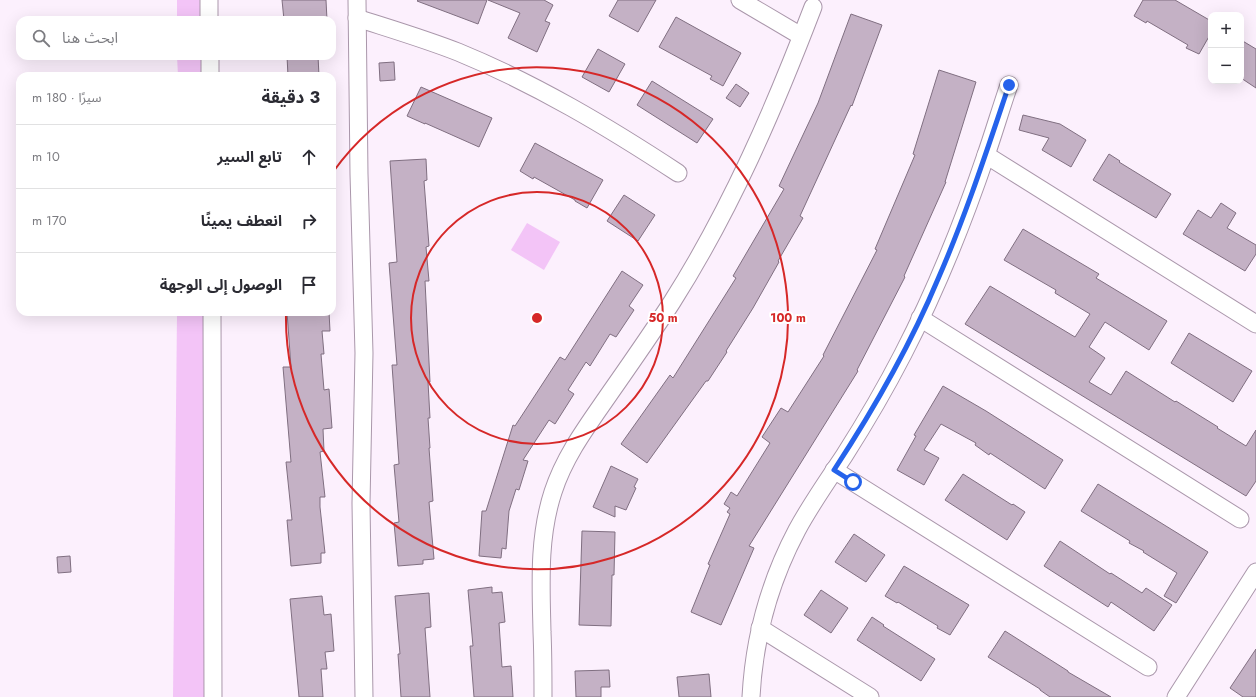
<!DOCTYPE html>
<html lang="ar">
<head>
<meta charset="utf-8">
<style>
	body { margin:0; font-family:Jost,"Noto Sans Arabic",sans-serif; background:#f2f2f3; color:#2b2b33; direction:rtl }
	.controls { position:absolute; right:12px; top:12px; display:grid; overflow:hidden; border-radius:8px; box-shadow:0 4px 16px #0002 }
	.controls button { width:36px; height:36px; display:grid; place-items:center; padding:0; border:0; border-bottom:1px solid #e1e1e2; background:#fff; color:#2b2b33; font:20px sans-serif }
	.stop { position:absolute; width:12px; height:12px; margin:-9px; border:3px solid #2563eb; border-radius:50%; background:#fff }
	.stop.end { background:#2563eb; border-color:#fff; box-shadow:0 1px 4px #0008 }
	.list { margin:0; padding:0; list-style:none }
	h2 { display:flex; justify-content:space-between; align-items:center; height:52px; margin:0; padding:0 16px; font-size:17px }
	h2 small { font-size:13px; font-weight:400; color:#7c7c81 }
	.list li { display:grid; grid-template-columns:26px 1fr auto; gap:12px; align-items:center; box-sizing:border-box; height:64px; padding:0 16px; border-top:1px solid #e1e1e2 }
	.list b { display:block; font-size:15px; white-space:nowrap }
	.list em { font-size:13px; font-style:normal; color:#7c7c81 }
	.icon { flex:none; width:22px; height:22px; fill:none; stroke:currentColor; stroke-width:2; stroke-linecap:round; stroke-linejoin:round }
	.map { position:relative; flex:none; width:1256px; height:697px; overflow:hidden; direction:ltr }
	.search { position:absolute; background:#fff; box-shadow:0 4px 16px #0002; left:16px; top:16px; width:320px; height:44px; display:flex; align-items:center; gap:10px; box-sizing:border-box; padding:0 14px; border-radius:12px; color:#7c7c81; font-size:15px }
	.panel { position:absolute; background:#fff; box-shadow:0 4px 16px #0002; left:16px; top:72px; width:320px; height:244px; border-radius:12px; direction:rtl }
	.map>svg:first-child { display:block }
</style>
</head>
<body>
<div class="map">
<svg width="1256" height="697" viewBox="0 0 1256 697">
	<rect width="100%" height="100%" fill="#fcf0fd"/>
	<g fill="#f3c4f7">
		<rect x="177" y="0" width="38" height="20"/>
		<path d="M 177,56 L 215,56 L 215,76 L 178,76 Z"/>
		<path d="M 527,223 L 560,242 L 544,270 L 511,250 Z"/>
		<path d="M 177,312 L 213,312 L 211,697 L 173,697 Z"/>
	</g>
	<g fill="#c4b1c5" stroke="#806f81">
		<path d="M 282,0 L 326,0 L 327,20 L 284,20 Z"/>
		<path d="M 418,0 L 487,0 L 478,24 L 417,1 Z"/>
		<path d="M 488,0 L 544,0 L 553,5 L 545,21 L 550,23 L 537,52 L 508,38 L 520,13 Z"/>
		<path d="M 618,0 L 656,0 L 638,32 L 609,16 Z"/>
		<path d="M 1143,0 L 1175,0 L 1211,21 L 1211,33 L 1199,54 L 1186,48 L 1188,45 L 1147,21 L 1146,23 L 1134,16 Z"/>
		<path d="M 851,14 L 882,25 L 852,106 L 851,105 L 800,216 L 803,218 L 778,261 L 779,262 L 753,308 L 726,351 L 727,352 L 708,381 L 706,381 L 647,463 L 621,444 L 670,375 L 673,378 L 736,278 L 733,276 L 784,189 L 779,186 L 818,103 Z"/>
		<path d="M 676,17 L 741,53 L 723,86 L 710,79 L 712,76 L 659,47 Z"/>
		<path d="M 1241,40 L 1256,49 L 1256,88 L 1241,78 Z"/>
		<path d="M 598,49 L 625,64 L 609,92 L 582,77 Z"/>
		<path d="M 287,56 L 318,56 L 319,76 L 288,76 Z"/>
		<path d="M 394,62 L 395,80 L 380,81 L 379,63 Z"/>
		<path d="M 939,70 L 976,82 L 945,182 L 946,182 L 904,276 L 905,277 L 857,370 L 858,371 L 749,546 L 754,548 L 721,625 L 691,612 L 710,565 L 708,564 L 730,514 L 727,512 L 730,508 L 724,504 L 731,492 L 737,496 L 770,443 L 762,437 L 781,408 L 788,412 L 824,356 L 823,355 L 877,250 L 875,249 L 915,155 L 913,154 Z"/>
		<path d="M 652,81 L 713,119 L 697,143 L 637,105 Z"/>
		<path d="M 736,84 L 749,93 L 740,107 L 726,98 Z"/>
		<path d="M 421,87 L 492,118 L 479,147 L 425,123 L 425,124 L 407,116 Z"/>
		<path d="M 1023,115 L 1060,124 L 1086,140 L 1071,167 L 1042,150 L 1049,138 L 1019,130 Z"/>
		<path d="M 535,143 L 603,180 L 587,208 L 575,201 L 575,200 L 534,177 L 533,179 L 520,171 Z"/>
		<path d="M 1109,154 L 1120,161 L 1119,162 L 1171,194 L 1156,218 L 1093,180 Z"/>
		<path d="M 426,159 L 427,180 L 424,181 L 429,246 L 426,247 L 429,281 L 425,281 L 430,382 L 428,382 L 430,418 L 428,418 L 430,448 L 429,448 L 433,501 L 429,502 L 434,559 L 423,560 L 423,564 L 398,566 L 394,523 L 399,522 L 394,465 L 399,464 L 392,365 L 397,365 L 389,263 L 397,262 L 390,161 Z"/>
		<path d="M 624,195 L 655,215 L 638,241 L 607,221 Z"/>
		<path d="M 1221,203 L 1236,213 L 1227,228 L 1256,245 L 1256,254 L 1245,271 L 1183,234 L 1198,210 L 1211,218 Z"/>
		<path d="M 1023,229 L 1099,274 L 1096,278 L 1167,321 L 1149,350 L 1105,322 L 1089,347 L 1105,358 L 1089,382 L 1111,395 L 1126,371 L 1175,402 L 1176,401 L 1218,427 L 1217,428 L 1246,446 L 1256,430 L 1256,481 L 1246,496 L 965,324 L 990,286 L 1075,337 L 1090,314 L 1055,293 L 1056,290 L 1004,260 Z"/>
		<path d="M 622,271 L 643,285 L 629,306 L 634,310 L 616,337 L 610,334 L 590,366 L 586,362 L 568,390 L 574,394 L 555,424 L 549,420 L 523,460 L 528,461 L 519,490 L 516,489 L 509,511 L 506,549 L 502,548 L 501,558 L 479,556 L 482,511 L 486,511 L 513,425 L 515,426 L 560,357 L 565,360 Z"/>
		<path d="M 287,312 L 329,312 L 330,331 L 322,331 L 324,354 L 321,354 L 324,390 L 329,389 L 332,428 L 323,429 L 324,451 L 320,452 L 325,497 L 320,497 L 320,507 L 325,553 L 321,553 L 321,563 L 291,566 L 287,520 L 292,520 L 286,462 L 291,462 L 283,367 L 291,367 Z"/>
		<path d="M 1189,333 L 1252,371 L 1233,402 L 1171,363 Z"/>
		<path d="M 943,386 L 986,411 L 1063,460 L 1045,489 L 990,453 L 989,455 L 975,445 L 976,443 L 941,424 L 924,450 L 939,458 L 924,485 L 897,470 L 916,436 L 914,435 Z"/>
		<path d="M 611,466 L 638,479 L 634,487 L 636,488 L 626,510 L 615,506 L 615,517 L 593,507 Z"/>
		<path d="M 963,474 L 1012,505 L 1013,504 L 1025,512 L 1007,540 L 945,500 Z"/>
		<path d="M 1098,484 L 1208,552 L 1176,603 L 1164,596 L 1177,573 L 1143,552 L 1144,551 L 1129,543 L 1130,541 L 1081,511 Z"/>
		<path d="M 582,531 L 615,532 L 614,575 L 612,575 L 611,626 L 579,625 Z"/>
		<path d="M 854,534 L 885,555 L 866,582 L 835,562 Z"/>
		<path d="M 1060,541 L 1110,574 L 1111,573 L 1142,593 L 1146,588 L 1172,605 L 1154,631 L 1111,602 L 1108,607 L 1044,566 Z"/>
		<path d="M 70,556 L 71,572 L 58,573 L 57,557 Z"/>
		<path d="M 904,566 L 969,605 L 950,635 L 937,628 L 938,626 L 898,602 L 897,603 L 885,596 Z"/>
		<path d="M 492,587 L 492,593 L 502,592 L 505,622 L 499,623 L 502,667 L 511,666 L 513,697 L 474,697 L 470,646 L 473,646 L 468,590 Z"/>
		<path d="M 821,590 L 848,608 L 831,633 L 804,615 Z"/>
		<path d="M 429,593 L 431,627 L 425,628 L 430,697 L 401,697 L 398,654 L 400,654 L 395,596 Z"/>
		<path d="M 322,596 L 324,615 L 331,614 L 334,651 L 325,652 L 327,669 L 321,669 L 323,697 L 299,697 L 290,599 Z"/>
		<path d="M 872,617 L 884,625 L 883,626 L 935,659 L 921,681 L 857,640 Z"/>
		<path d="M 1005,631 L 1068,671 L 1068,672 L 1111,697 L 1050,697 L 1040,690 L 1040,689 L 988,657 Z"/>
		<path d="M 1256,649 L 1256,697 L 1243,697 L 1230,688 Z"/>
		<path d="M 609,670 L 610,687 L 601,687 L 601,697 L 576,697 L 575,671 Z"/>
		<path d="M 709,674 L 711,697 L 679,697 L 677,677 Z"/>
	</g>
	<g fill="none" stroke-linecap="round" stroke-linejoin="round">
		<defs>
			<g id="minor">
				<path d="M 209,0 L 209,20"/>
				<path d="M 357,0 L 359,174 L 364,353 L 361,503 L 364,697"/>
				<path d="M 740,0 L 801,36"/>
				<path d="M 357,18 C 391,29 425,39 458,52 C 536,84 608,127 678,173"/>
				<path d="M 210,56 L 210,76"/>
				<path d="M 986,155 L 1256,324"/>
				<path d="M 212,312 L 213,697"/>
				<path d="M 920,318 L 1240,519"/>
				<path d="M 834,470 L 1148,667"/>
				<path d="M 760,628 L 870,697"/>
				<path d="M 543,697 C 543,675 543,654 542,632 C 541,585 538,538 553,492 C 565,455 588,425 610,393 C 631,363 652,333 672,302 C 731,209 774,109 813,7"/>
				<path d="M 751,697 C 754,639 770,581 797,530 C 811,504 828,480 844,456 C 865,423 885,389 903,354 C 936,290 963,223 986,155 C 994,132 1001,108 1009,85"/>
				<path d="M 1176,697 L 1256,572"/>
			</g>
		</defs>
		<use href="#minor" stroke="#aa97ab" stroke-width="19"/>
		<use href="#minor" stroke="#fff" stroke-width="17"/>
	</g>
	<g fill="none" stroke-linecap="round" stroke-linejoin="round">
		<path stroke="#2563eb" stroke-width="5" d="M 853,482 L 834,470 C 874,409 910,346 938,279 C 966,215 987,150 1009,85"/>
	</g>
	<g fill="none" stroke="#d62828" stroke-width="2">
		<circle cx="537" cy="318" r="126"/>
		<path d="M333 172A251 251 0 1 1 286 314"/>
	</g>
	<circle cx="537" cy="318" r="6" fill="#d62828" stroke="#fff" stroke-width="2"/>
	<g font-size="12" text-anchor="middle" font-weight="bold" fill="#d62828" stroke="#fff" stroke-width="4" stroke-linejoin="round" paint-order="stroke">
		<text x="663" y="322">50 m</text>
		<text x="788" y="322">100 m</text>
	</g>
</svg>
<div class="controls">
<button>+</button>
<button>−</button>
</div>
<div class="stop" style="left:853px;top:482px"></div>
<div class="stop end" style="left:1009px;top:85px"></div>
<div class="search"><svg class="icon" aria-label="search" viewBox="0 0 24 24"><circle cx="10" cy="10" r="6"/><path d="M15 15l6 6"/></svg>ابحث هنا</div>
<section class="panel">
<h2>3 دقيقة<small>سيرًا · 180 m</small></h2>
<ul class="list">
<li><svg class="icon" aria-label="ahead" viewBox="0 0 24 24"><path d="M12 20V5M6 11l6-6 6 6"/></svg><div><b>تابع السير</b></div><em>10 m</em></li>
<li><svg class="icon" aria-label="right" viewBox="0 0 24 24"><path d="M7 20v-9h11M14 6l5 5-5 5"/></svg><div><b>انعطف يمينًا</b></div><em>170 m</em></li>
<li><svg class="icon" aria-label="arrive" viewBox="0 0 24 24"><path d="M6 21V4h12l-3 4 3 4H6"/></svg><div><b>الوصول إلى الوجهة</b></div></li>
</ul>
</section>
</div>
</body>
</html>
